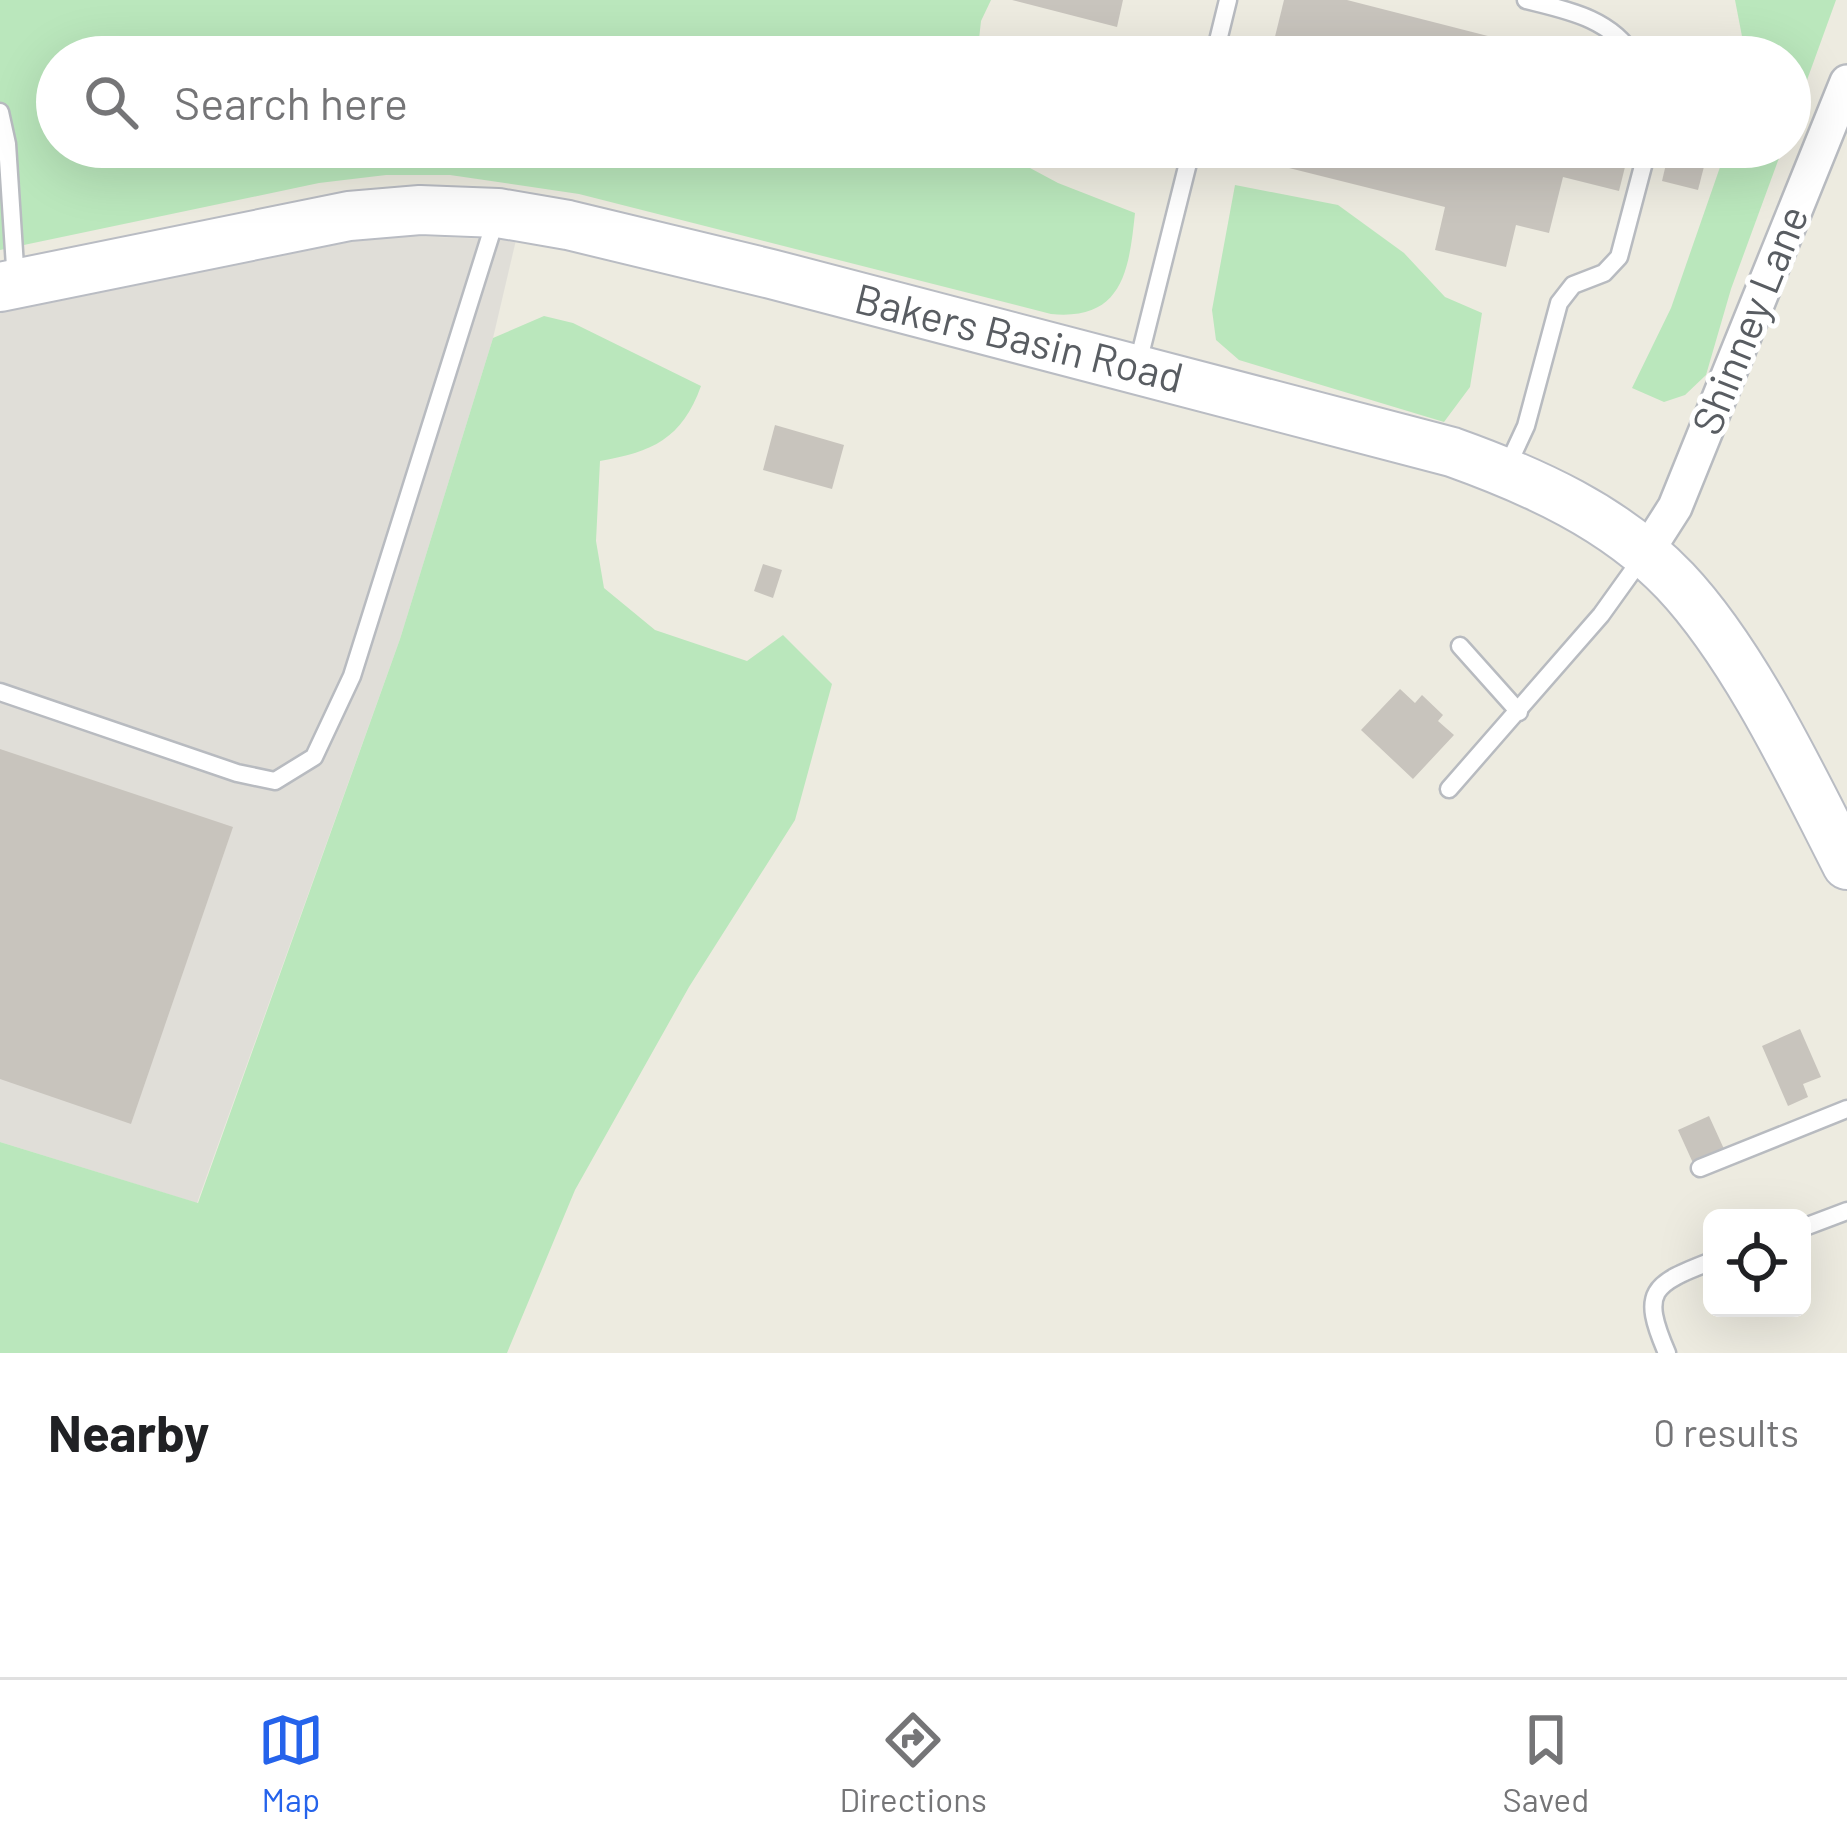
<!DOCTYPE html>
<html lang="en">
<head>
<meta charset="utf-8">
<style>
	body { margin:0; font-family:Barlow,sans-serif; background:#f6f6f6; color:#202124 }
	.controls { position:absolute; right:36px; bottom:36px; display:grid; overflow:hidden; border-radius:18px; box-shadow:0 12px 48px #0002 }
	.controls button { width:108px; height:108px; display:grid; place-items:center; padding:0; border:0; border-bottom:3px solid #e0e0e0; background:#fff; color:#202124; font:60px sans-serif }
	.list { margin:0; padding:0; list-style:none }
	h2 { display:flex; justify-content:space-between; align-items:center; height:156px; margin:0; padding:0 48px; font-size:51px }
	h2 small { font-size:39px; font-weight:400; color:#757577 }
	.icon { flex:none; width:66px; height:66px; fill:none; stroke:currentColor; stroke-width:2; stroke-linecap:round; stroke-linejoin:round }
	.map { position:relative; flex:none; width:1847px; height:1353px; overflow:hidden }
	.search { position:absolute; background:#fff; box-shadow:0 12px 48px #0002; left:36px; right:36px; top:36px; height:132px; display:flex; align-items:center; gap:30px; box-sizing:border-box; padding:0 42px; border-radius:66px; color:#757577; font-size:45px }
	.sheet { height:324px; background:#fff }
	nav { display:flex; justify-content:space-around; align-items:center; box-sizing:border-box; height:168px; border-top:3px solid #e0e0e0; background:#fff; font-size:33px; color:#757577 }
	nav a { display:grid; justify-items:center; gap:6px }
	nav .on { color:#2563eb }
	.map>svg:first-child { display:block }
</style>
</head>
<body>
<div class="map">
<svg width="1847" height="1353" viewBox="0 0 1847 1353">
	<rect width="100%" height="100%" fill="#edebe0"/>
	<path fill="#e0ded8" d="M 384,235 L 516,240 L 493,338 L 400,639 L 197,1203 L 0,1142 L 0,313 Z"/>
	<g fill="#bae7bc">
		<path d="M 0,0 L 991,0 L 981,21 L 977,57 L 57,57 L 57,147 L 991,147 L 1058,183 L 1135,213 C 1129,270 1123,321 1051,314 L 579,194 L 450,175 L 386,175 L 319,183 L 0,250 Z"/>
		<path d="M 1735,0 L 1836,0 L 1790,127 L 1790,57 L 1746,57 Z"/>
		<path d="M 1727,147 L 1783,147 L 1731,289 L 1706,375 L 1685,395 L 1664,402 L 1632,388 L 1671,308 Z"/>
		<path d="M 1235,185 L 1338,205 L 1404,253 L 1445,297 L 1482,313 L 1470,387 L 1444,422 L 1239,360 L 1216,340 L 1212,310 Z"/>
		<path d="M 544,316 L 573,323 L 701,386 C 682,439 652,452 600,461 L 596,541 L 604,588 L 655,630 L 747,661 L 783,635 L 832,684 L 795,820 L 689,987 L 575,1190 L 507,1353 L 0,1353 L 0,1142 L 198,1203 L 400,639 L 493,338 Z"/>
	</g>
	<g fill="#c8c4bd">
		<path d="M 1012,0 L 1123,0 L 1117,27 Z"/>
		<path d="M 1284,0 L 1347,0 L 1570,57 L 1270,57 Z"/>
		<path d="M 1247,147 L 1630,147 L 1619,191 L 1563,177 L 1549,233 L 1516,225 L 1506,267 L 1435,250 L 1445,207 L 1245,157 Z"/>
		<path d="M 1670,147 L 1709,147 L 1698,190 L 1662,181 Z"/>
		<path d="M 775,425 L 844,445 L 832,489 L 763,470 Z"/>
		<path d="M 763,564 L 782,570 L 773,598 L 754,591 Z"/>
		<path d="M 1400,689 L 1415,703 L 1422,695 L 1443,715 L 1438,721 L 1454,735 L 1413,779 L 1361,730 Z"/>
		<path d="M 0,749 L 233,827 L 131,1124 L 0,1079 Z"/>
		<path d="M 1800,1029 L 1821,1077 L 1803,1084 L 1808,1097 L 1788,1106 L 1762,1046 Z"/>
		<path d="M 1709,1116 L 1724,1149 L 1693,1163 L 1678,1130 Z"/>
	</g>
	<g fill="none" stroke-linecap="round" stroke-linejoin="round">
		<defs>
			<g id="lane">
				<path d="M 1526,0 C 1566,10 1611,18 1634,57"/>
				<path d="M 1214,57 L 1228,0"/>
				<path d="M 0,112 L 7,144 L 16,282"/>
				<path d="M 1137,367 L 1192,147"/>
				<path d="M 1507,467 L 1526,426 L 1559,303 L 1573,285 L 1604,273 L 1619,257 L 1648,147"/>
				<path d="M 1460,646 L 1519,712"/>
				<path d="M 0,692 L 237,773 L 275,781 L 314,757 L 352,676 L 496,218"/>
				<path d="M 1449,789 L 1601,615 L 1644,555"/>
				<path d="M 1700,1168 L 1847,1109"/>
				<path d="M 1802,1228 L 1847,1211"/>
				<path d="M 1667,1353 C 1640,1291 1652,1284 1712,1261"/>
			</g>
			<path id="street" d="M 1645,554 L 1675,507 L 1847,82"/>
			<path id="secondary" d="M 0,287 L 349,216 L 420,210 L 498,213 L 568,225 L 771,274 L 1452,452 C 1533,481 1614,517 1675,581 C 1744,654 1801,775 1847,865"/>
		</defs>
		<use href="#lane" stroke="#b8bbc0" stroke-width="21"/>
		<use href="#street" stroke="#b8bbc0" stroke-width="38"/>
		<use href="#secondary" stroke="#b9bcc3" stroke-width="52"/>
		<use href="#lane" stroke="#fff" stroke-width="16"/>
		<use href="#street" stroke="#fff" stroke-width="33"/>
		<use href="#secondary" stroke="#fff" stroke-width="48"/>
	</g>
	<g text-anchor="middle" stroke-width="10" stroke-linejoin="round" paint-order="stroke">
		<g font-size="42" fill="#595d62" stroke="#fff">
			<text transform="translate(1750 320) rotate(-68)" y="15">Shinney Lane</text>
			<text transform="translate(1019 338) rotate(14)" y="15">Bakers Basin Road</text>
		</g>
	</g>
</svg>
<div class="controls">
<button><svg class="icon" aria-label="locate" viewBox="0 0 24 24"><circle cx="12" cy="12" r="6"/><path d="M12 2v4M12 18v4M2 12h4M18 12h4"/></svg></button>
</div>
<div class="search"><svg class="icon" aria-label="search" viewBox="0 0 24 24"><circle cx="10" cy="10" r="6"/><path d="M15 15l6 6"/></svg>Search here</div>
</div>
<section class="sheet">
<h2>Nearby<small>0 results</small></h2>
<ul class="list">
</ul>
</section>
<nav>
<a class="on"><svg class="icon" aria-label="map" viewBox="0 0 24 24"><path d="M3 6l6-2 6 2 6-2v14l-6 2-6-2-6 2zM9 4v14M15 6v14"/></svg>Map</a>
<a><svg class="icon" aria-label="directions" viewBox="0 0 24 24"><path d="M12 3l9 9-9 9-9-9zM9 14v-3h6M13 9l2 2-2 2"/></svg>Directions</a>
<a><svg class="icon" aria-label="saved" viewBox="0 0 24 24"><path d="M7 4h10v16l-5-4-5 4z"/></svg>Saved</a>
</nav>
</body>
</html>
